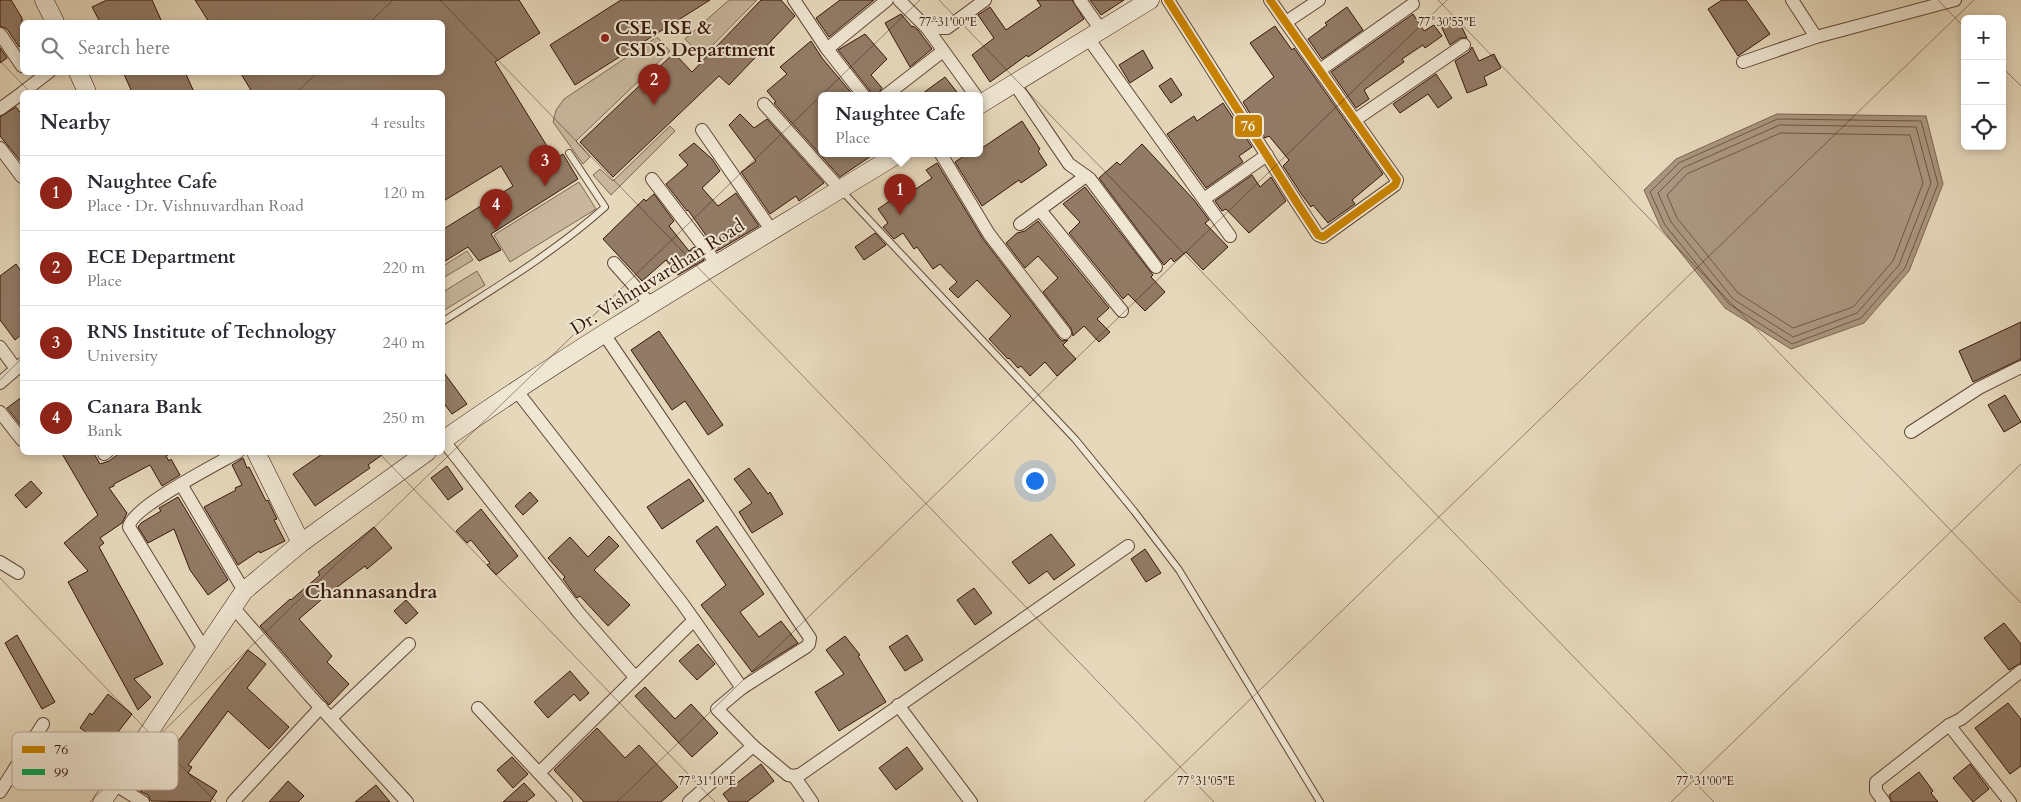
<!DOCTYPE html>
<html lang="en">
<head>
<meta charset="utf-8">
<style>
	body { margin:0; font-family:Cardo,serif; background:#f2f2f3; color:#2b2b33 }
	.controls { position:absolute; right:15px; top:15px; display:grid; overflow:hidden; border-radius:8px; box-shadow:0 2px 8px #0003 }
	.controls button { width:45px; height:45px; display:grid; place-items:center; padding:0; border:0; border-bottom:1px solid #e1e1e2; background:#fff; color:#2b2b33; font:25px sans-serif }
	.you { position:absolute; left:1034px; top:480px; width:18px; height:18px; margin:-12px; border:4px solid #fff; border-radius:50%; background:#1a73e8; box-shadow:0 0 0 8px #1a73e833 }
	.badge { display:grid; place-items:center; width:32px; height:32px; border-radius:50%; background:#8f2418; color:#fff; font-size:16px; font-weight:700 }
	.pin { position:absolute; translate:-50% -41px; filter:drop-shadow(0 1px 2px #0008) }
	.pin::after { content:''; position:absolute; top:26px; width:18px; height:15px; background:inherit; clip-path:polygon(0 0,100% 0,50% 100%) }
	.popup { position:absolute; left:818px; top:92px; width:165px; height:65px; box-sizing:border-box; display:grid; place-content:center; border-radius:8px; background:#fff; filter:drop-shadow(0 1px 4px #0005); font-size:16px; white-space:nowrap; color:#7c7c81 }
	.popup b { font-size:19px; color:#2b2b33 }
	.popup::after { content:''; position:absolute; left:50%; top:100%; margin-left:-10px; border:10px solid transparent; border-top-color:#fff }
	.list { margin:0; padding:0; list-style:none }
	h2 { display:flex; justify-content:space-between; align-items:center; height:65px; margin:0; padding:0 20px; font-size:21px }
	h2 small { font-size:16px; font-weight:400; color:#7c7c81 }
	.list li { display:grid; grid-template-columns:32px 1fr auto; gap:15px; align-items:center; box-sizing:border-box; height:75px; padding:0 20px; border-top:1px solid #e1e1e2 }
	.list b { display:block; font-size:19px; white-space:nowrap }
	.list p { margin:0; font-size:16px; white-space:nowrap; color:#7c7c81 }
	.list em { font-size:16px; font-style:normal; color:#7c7c81 }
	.icon { flex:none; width:28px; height:28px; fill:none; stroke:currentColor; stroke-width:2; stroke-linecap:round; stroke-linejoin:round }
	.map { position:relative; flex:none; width:2021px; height:802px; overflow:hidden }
	.search { position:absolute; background:#fff; box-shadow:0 2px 8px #0003; left:20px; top:20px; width:425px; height:55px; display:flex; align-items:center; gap:12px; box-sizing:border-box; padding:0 18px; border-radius:8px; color:#7c7c81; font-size:19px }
	.panel { position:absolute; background:#fff; box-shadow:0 2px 8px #0003; left:20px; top:90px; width:425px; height:365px; border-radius:8px }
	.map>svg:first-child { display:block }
</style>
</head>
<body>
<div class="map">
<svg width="2021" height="802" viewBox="0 0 2021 802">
	<rect width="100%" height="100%" fill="#e6d8bb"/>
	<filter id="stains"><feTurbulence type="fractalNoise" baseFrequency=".004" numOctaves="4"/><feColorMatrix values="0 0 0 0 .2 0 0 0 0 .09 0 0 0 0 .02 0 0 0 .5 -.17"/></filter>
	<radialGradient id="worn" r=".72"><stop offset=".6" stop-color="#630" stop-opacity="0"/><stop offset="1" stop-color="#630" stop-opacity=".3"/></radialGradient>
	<g fill="#c8b79d" stroke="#7f6754">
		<path d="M 729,0 L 757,0 L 702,56 L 685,39 Z"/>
		<path d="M 657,37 L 670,51 L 576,141 L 590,157 L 583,164 L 553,122 L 556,110 L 564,99 Z"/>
		<path d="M 670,126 L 675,131 L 611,195 L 593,175 L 600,169 L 613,181 Z"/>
		<path d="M 579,182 L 596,209 L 510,262 L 494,235 Z"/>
		<path d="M 467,251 L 473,260 L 443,278 L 443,266 Z"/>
		<path d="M 477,271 L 485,285 L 443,311 L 443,292 Z"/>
	</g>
	<path fill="#aa967f" stroke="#7c6350" d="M 1777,114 L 1926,116 L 1943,184 L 1909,271 L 1864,323 L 1791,349 L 1725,308 L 1661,228 L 1644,190 L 1676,159 Z"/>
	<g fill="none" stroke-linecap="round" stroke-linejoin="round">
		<g stroke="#705644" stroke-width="1">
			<path d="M 1778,119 L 1921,121 L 1938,184 L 1905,268 L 1861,318 L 1792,344 L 1729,304 L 1665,225 L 1650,192 L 1679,163 Z"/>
			<path d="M 1780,125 L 1916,127 L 1931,183 L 1899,265 L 1857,313 L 1793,337 L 1733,299 L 1671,222 L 1658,193 L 1683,168 Z"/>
			<path d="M 1781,133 L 1910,135 L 1923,183 L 1893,261 L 1853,307 L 1793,328 L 1738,293 L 1677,218 L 1667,195 L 1687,174 Z"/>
		</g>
	</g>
	<g fill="#927b66" stroke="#36170a">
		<path d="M 0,0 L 11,0 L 22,18 L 22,44 L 19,47 L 7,29 L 0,26 Z"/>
		<path d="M 107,0 L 152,0 L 162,22 L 100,22 L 92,7 Z"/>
		<path d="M 195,0 L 519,0 L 540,33 L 495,62 L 555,159 L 563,154 L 578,179 L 491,234 L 501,250 L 479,261 L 468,247 L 442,263 L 442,230 L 513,186 L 501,166 L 442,202 L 442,92 L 252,92 L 240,72 L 442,72 L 442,22 L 209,22 Z"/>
		<path d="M 621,0 L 710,0 L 575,85 L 550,45 Z"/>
		<path d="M 761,0 L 781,0 L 795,16 L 729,85 L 719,76 L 613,177 L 580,142 L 674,53 L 692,72 Z"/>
		<path d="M 840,0 L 874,0 L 829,37 L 816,18 Z"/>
		<path d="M 1037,0 L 1072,0 L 1084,19 L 1028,57 L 1027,55 L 990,82 L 972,55 L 994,38 L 978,15 L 990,7 L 1006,30 L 1041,6 Z"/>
		<path d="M 1090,0 L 1124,0 L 1101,15 Z"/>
		<path d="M 1722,0 L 1746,0 L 1770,34 L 1738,56 L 1708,9 Z"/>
		<path d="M 1347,7 L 1363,30 L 1322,59 L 1308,39 L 1327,25 L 1325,23 Z"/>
		<path d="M 901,14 L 912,27 L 913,26 L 918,30 L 932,49 L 910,67 L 885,23 Z"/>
		<path d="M 1413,14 L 1424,31 L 1434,25 L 1442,36 L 1425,48 L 1423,45 L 1402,59 L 1404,62 L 1364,90 L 1369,99 L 1356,108 L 1331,72 Z"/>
		<path d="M 1457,17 L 1467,38 L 1460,38 L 1450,45 L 1441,26 Z"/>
		<path d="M 1275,26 L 1292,50 L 1294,48 L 1383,174 L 1352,200 L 1355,204 L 1328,223 L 1313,205 L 1311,207 L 1302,195 L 1283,166 L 1289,160 L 1269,136 L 1265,138 L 1243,102 L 1274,77 L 1250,43 Z"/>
		<path d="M 865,34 L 887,59 L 871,75 L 882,88 L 877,96 L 872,96 L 870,91 L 838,50 Z"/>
		<path d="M 811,41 L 822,58 L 854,96 L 821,96 L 821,154 L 874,154 L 840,177 L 774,103 L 776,102 L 767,91 L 787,74 L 780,67 Z"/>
		<path d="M 1472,47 L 1479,61 L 1494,54 L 1501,68 L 1484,77 L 1487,85 L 1467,93 L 1455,61 L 1469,52 Z"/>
		<path d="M 0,48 L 7,58 L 0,63 Z"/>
		<path d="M 1143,50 L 1153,68 L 1130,83 L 1119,65 Z"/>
		<path d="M 123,72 L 185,72 L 194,92 L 132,92 Z"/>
		<path d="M 1436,74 L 1452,98 L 1438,108 L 1428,94 L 1400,113 L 1393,104 Z"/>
		<path d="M 945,77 L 960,96 L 919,96 Z"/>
		<path d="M 1171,78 L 1182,95 L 1171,103 L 1159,86 Z"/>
		<path d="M 1223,103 L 1252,147 L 1239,156 L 1243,162 L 1206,188 L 1167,134 L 1194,116 L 1197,121 Z"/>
		<path d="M 16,107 L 22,115 L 22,163 L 0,136 L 0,117 Z"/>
		<path d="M 740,114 L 754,128 L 767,119 L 824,183 L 799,201 L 796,196 L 770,214 L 741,172 L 756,161 L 729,125 Z"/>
		<path d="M 1022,121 L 1040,149 L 1038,151 L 1047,165 L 1021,183 L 1019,180 L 982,206 L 955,162 L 967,154 L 979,154 L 979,150 Z"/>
		<path d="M 694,143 L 712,159 L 720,171 L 702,188 L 718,206 L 736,193 L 759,226 L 717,251 L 688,210 L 687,211 L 666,184 L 688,165 L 679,155 Z"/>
		<path d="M 1142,144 L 1194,200 L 1209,220 L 1205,223 L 1228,247 L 1203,270 L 1186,252 L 1174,262 L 1171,258 L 1164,265 L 1099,178 L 1117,162 L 1120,165 Z"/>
		<path d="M 937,163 L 983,239 L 1059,338 L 1062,341 L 1068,340 L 1063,345 L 1076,359 L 1057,376 L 1045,362 L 1030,376 L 1021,366 L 1018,368 L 1009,358 L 1008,359 L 989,339 L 1011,316 L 977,280 L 958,298 L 949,289 L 957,282 L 940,264 L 933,269 L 917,247 L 914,249 L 903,233 L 894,239 L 883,227 L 888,223 L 878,209 L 901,193 L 904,197 L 932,178 L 926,170 Z"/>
		<path d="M 1252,175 L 1260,187 L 1271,177 L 1286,201 L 1249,233 L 1226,209 L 1222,211 L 1215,201 Z"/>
		<path d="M 1085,187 L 1153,275 L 1151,277 L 1165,292 L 1145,311 L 1128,294 L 1123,299 L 1069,233 L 1080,222 L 1063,204 Z"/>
		<path d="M 654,194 L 674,221 L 669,226 L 689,251 L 694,247 L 704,260 L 678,275 L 666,260 L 642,281 L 603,239 L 644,199 L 646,201 Z"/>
		<path d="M 1038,221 L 1109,308 L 1097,319 L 1110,332 L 1099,342 L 1084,326 L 1073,336 L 1071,328 L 1043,292 L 1058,278 L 1038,256 L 1025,268 L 1006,243 L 1017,233 L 1025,231 Z"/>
		<path d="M 875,233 L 886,245 L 864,260 L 855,247 Z"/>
		<path d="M 16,264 L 22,273 L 22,334 L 15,340 L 0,320 L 0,276 Z"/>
		<path d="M 2021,322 L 2021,359 L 1973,382 L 1959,351 Z"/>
		<path d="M 659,331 L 723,425 L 708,435 L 685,401 L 672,410 L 631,350 Z"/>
		<path d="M 442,370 L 467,404 L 452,414 L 442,401 Z"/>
		<path d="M 2005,395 L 2021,422 L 2004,432 L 1988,405 Z"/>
		<path d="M 22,397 L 22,427 L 7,408 Z"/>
		<path d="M 61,452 L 93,452 L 100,464 L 109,461 L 121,452 L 173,452 L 166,456 L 169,461 L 171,459 L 180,475 L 162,486 L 150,465 L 114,484 L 114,486 L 109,488 L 127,513 L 122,523 L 100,538 L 104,543 L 99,547 L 163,664 L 134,679 L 151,697 L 138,710 L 68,582 L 88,571 L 64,543 L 98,515 Z"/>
		<path d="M 325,452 L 386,452 L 368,465 L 370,468 L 315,506 L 293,474 Z"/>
		<path d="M 243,458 L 247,468 L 249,467 L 266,501 L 268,500 L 277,519 L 274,520 L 285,541 L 260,553 L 259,551 L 238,565 L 204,507 L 236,490 L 235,488 L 242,485 L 232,465 Z"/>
		<path d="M 447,466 L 463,489 L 448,500 L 431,478 Z"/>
		<path d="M 749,468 L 768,494 L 770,492 L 783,514 L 752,533 L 739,512 L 752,503 L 734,479 Z"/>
		<path d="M 689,479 L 704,501 L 662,529 L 647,507 Z"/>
		<path d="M 31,481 L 42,493 L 26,508 L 15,495 Z"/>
		<path d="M 530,492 L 538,501 L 523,515 L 515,506 Z"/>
		<path d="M 178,497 L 228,580 L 208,595 L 190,570 L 174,529 L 148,543 L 138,527 L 141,523 L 161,511 L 159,508 Z"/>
		<path d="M 481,509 L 518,556 L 496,575 L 487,565 L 490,563 L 471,540 L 467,543 L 456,531 Z"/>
		<path d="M 717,526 L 764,594 L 740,612 L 759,637 L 781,621 L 798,643 L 752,672 L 701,605 L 726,585 L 696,541 Z"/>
		<path d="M 374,527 L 392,548 L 367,569 L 365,566 L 328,594 L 299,619 L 332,656 L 327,662 L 349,684 L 329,705 L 260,626 L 290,599 L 291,600 L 320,575 L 318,572 Z"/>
		<path d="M 1051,534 L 1075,565 L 1054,580 L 1047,571 L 1029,584 L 1012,562 Z"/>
		<path d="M 609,536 L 619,546 L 594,570 L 630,605 L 608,626 L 580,596 L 577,598 L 563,579 L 565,577 L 548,558 L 570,537 L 588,557 Z"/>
		<path d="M 1145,549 L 1161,573 L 1146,582 L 1131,559 Z"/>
		<path d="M 974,588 L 992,613 L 975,625 L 957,600 Z"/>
		<path d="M 406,600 L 418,613 L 406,624 L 394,611 Z"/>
		<path d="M 2004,623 L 2021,644 L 2021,663 L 2009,670 L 1984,638 Z"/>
		<path d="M 17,635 L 55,702 L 42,709 L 5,643 Z"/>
		<path d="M 907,635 L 923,660 L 905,671 L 889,647 Z"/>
		<path d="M 845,636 L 860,655 L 858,656 L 886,702 L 839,731 L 815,692 L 844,674 L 826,650 Z"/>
		<path d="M 698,644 L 715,664 L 697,680 L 679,661 Z"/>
		<path d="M 248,650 L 266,664 L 247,688 L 289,727 L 269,749 L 228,711 L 188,765 L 192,767 L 188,773 L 217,791 L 210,802 L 151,801 L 148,795 L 140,791 L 164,750 L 169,753 Z"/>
		<path d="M 570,671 L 589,693 L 580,701 L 574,694 L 548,718 L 534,702 Z"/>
		<path d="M 645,687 L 675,719 L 691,704 L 718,733 L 692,757 L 635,696 Z"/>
		<path d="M 108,694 L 132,714 L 107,746 L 80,728 L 90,713 L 92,715 Z"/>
		<path d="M 2008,703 L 2021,719 L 2021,766 L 2010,774 L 1975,728 Z"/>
		<path d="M 597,728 L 625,758 L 639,745 L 678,787 L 661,802 L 584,802 L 554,770 Z"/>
		<path d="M 48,738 L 75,754 L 65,770 L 38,755 Z"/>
		<path d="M 907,747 L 923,769 L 896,790 L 879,768 Z"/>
		<path d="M 512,757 L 528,774 L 513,788 L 497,770 Z"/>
		<path d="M 761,764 L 774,781 L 747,802 L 729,802 L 723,794 Z"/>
		<path d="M 1970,764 L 1989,789 L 1973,802 L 1953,778 Z"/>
		<path d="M 1919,772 L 1933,791 L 1931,793 L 1938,802 L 1892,802 L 1889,795 Z"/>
		<path d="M 288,781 L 304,796 L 298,802 L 269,802 Z"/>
		<path d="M 524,783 L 535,795 L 526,802 L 503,802 Z"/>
		<path d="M 376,785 L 390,802 L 355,802 Z"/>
	</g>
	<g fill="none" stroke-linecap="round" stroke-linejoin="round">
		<defs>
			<g id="lane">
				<path d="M 841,190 L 1075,439 L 1134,511 L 1179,570 L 1320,802"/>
				<path d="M 442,322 C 498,286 556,251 605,207 L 569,153"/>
			</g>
			<g id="street">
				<path d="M 794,0 L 827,49 L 864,96"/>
				<path d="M 899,0 L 927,28 L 947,28 L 985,0"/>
				<path d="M 1080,0 L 1101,30"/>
				<path d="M 1168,0 L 1297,203 L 1318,235 L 1323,237 L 1395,185 L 1397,180 L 1270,0"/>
				<path d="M 1792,0 L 1816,37 L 1955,0"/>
				<path d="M 1286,22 L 1319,0"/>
				<path d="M 927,28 L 976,96"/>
				<path d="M 0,34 L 22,66"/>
				<path d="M 1088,38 L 1230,236"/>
				<path d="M 827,49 L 887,0"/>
				<path d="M 1743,62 L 1816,37"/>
				<path d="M 1320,70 L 1413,4"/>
				<path d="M 1014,83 L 1069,164 L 1090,179 L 1156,267"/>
				<path d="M 23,92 L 49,72"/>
				<path d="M 885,96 L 943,51"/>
				<path d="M 764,104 L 840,189"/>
				<path d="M 0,109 L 22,93"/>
				<path d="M 1355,120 L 1464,45"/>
				<path d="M 702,130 L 772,231"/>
				<path d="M 0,148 L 22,177"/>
				<path d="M 941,154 L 989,234 L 1065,333"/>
				<path d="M 652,179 L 717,264"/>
				<path d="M 1204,199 L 1267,155"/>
				<path d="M 1040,210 L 1122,311"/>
				<path d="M 1020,224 L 1086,176"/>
				<path d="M 614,263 L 651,305"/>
				<path d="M 604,334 L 810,638 L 809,644 L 806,647 L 742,688 L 717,709 L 753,746 L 788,775 L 794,776 L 801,774 L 1128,546"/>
				<path d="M 0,347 L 16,369"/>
				<path d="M 0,383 L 22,364"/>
				<path d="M 516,390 L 682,603 L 742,688"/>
				<path d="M 0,412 L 22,440"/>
				<path d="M 1911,432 L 1979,388 L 2021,367"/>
				<path d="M 443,440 L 579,613 L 635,677"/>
				<path d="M 104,454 L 107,452"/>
				<path d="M 181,484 L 244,591"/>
				<path d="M 0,562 L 18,573"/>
				<path d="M 233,607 L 310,696 L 407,802"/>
				<path d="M 204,649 L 129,527 C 130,508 219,463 238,452"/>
				<path d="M 898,705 L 971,802"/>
				<path d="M 478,708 L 566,802"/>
				<path d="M 331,718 L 409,644"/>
				<path d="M 1949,725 L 2010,802"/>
				<path d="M 539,773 L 694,620"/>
				<path d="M 794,776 L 812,802"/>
				<path d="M 114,784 L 143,802"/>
				<path d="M 0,792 L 43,724"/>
				<path d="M 233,802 L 321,707"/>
				<path d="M 689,802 L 753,746"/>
				<path d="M 1884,802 L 1876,791 L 1876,782 L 1949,725 L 1961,719 L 2021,671"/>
			</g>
			<g id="secondary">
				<path d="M 44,0 L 55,22"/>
				<path d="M 78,72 L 87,92"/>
				<path d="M 979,105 L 1150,0"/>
				<path d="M 442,441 C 589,338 745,248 898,154"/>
				<path d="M 256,452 L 301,543"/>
				<path d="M 102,802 L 244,591 L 301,543 L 427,452"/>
			</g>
		</defs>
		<use href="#lane" stroke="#624736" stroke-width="8"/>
		<use href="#street" stroke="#624736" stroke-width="14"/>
		<use href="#secondary" stroke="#36170a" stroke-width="19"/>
		<use href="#lane" stroke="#efe6d3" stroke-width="6"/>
		<use href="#street" stroke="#efe6d3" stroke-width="12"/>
		<use href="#secondary" stroke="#efe6d3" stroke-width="18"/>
		<defs>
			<path id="bus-1" d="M 1168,0 L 1297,203 L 1318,235 L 1323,237 L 1395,185 L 1397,180 L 1270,0"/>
		</defs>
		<use href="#bus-1" stroke="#efe6d3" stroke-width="11"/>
		<use href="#bus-1" stroke="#c78202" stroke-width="8"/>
	</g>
	<path fill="none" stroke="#36170a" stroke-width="1" stroke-opacity="0.45" d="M 440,0 L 1214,802M 939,0 L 1714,802M 1438,0 L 2021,603M 1938,0 L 1965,28M 370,22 L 393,0M 0,61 L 30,92M 2002,67 L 2021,86M 297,92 L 318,72M 0,380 L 22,358M 378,452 L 715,802M 0,578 L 216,802M 90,802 L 920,0M 617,802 L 1447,0M 1144,802 L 1974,0M 1671,802 L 2021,464"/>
	<circle fill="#8f2418" stroke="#efe6d3" stroke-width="2" cx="605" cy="38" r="5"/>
	<g text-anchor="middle" stroke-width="4" stroke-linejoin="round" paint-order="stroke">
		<g font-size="19" font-weight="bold" fill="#36170a" stroke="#efe6d3" text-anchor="start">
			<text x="615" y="34">CSE, ISE &amp;<tspan x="615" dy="22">CSDS Department</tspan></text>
		</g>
		<g font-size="19" fill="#36170a" stroke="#efe6d3">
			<text transform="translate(657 276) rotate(-32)" y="7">Dr. Vishnuvardhan Road</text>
		</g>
		<g font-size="20" font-weight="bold" fill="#36170a" stroke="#efe6d3">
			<text x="371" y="598">Channasandra</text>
		</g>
	</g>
	<rect x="12" y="732" width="166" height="58" rx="8" fill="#efe6d3" stroke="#b8a897" stroke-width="1"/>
	<rect x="22" y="746" width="23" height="7" fill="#c78202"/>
	<rect x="22" y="769" width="23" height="6" fill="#00a651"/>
	<g font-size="14" fill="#36170a">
		<text x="54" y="754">76</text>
		<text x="54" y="777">99</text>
	</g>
	<g font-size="12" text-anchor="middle" fill="#36170a" stroke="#efe6d3" stroke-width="4" stroke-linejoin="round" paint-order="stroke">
		<text x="948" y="26">77°31'00"E</text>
		<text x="1447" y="26">77°30'55"E</text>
		<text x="707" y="785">77°31'10"E</text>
		<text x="1206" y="785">77°31'05"E</text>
		<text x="1705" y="785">77°31'00"E</text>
	</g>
	<rect stroke="#efe6d3" stroke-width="2" x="1234" y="114" width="29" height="24" rx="5" fill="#c78202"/>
	<g font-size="14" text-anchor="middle" font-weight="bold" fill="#fff">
		<text x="1248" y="131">76</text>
	</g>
	<rect width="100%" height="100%" filter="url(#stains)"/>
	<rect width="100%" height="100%" fill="url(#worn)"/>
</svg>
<div class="controls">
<button>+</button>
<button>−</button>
<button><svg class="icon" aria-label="locate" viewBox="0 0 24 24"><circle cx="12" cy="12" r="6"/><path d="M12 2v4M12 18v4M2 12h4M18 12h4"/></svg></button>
</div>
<div class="you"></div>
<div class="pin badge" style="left:900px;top:215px">1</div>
<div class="popup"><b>Naughtee Cafe</b>Place</div>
<div class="pin badge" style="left:654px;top:105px">2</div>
<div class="pin badge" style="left:545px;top:186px">3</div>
<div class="pin badge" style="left:496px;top:230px">4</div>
<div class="search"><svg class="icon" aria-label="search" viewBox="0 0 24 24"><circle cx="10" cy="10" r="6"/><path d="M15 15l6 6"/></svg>Search here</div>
<section class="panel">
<h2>Nearby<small>4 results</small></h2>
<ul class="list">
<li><span class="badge">1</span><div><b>Naughtee Cafe</b><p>Place · Dr. Vishnuvardhan Road</p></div><em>120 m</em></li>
<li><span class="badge">2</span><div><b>ECE Department</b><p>Place</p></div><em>220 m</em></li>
<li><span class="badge">3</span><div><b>RNS Institute of Technology</b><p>University</p></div><em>240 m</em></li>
<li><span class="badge">4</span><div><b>Canara Bank</b><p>Bank</p></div><em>250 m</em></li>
</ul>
</section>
</div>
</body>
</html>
